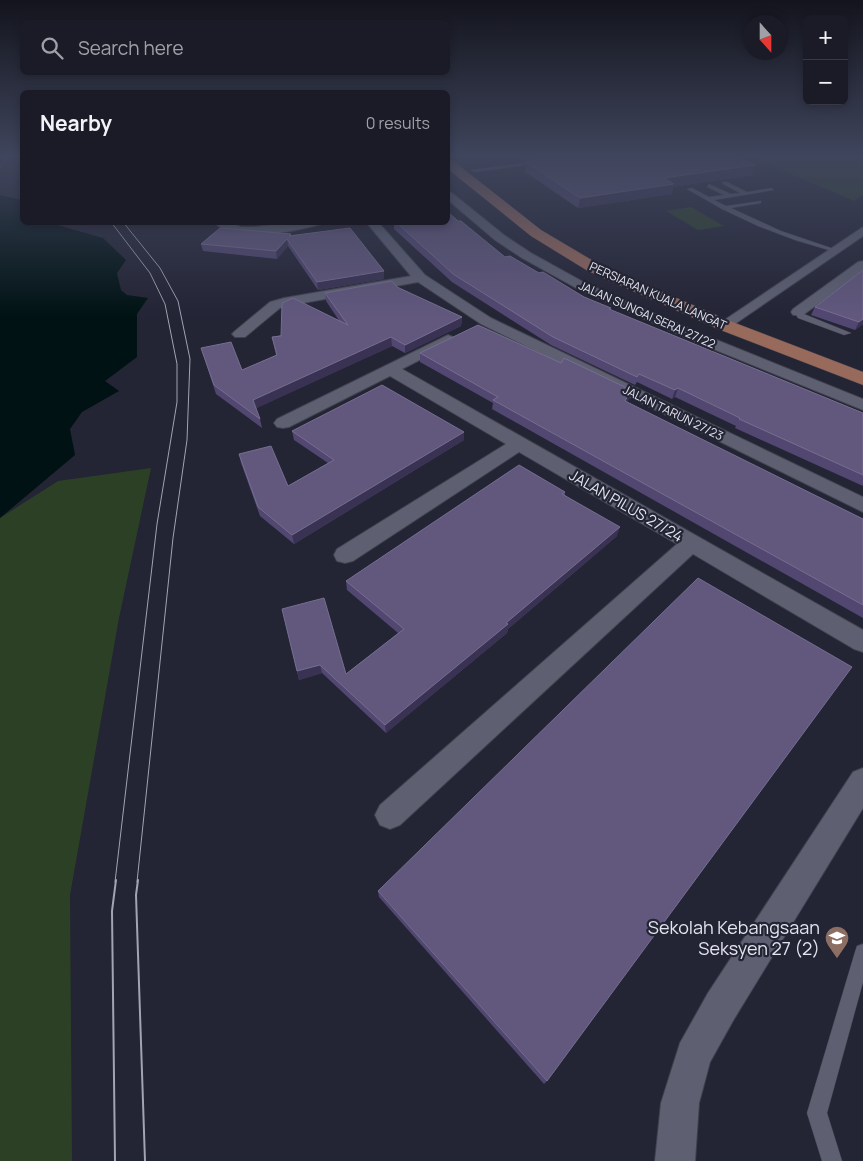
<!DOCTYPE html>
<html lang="en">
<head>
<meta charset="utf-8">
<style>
	body { margin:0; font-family:Manrope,sans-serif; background:#23242f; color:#f1f3f6 }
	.controls { position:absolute; right:15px; top:15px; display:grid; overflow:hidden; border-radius:8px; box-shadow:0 2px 8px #0003 }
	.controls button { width:45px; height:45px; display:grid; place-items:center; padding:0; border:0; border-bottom:1px solid #383944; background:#1a1b27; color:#f1f3f6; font:25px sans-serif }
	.compass { position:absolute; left:743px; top:15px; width:45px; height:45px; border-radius:50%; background:#1a1b27; box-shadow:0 2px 8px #0003; rotate:159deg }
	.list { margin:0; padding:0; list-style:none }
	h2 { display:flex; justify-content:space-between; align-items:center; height:65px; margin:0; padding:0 20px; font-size:21px }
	h2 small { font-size:16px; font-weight:400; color:#9fa1a7 }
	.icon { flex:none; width:28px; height:28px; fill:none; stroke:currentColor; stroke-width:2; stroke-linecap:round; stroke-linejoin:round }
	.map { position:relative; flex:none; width:863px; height:1161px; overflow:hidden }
	.search { position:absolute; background:#1a1b27; box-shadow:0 2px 8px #0003; left:20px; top:20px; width:430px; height:55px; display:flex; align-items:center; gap:12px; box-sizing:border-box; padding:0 18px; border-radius:8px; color:#9fa1a7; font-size:19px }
	.panel { position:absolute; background:#1a1b27; box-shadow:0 2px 8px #0003; left:20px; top:90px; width:430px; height:135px; border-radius:8px }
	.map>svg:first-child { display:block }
</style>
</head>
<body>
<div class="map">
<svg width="863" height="1161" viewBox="0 0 863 1161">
	<rect width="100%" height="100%" fill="#232434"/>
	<g fill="#2c4026">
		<path d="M 749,156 L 863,156 L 863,195 L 854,201 Z"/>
		<path d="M 691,207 L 724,226 L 698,230 L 666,211 Z"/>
		<path d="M 151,468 L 119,618 L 70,895 L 72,1161 L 0,1161 L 0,518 L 58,481 Z"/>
	</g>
	<path fill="#001213" d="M 0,195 L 22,200 L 22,222 L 50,223 L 103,238 L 126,260 L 117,273 L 121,290 L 127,295 L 148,298 L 137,314 L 137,357 L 105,381 L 119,391 L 82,412 L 70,429 L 75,455 L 0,518 Z"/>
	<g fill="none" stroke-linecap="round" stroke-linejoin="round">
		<defs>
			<g id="service">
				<path d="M 540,161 L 542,163 L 474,172 L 471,170 Z"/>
				<path d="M 723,182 L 727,182 L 747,192 L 771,188 L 774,190 L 714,200 L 726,206 L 761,201 L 761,203 L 731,208 L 781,231 L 837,250 L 832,251 L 795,240 L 758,226 L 722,209 L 687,189 L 692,188 L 709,197 L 724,195 L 707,187 L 709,184 L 731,194 L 740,193 L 723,184 Z"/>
				<path d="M 795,310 L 801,310 L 804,314 L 851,333 L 844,335 L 798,318 L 794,312 Z"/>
				<path d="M 863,944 L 863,982 L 827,1113 L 842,1161 L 822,1161 L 807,1113 L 855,952 L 857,946 Z"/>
			</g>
			<g id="minor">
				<path d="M 448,192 L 452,193 L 504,235 L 531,253 L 587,284 L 702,334 L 863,399 L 863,410 L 691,340 L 578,289 L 522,258 L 495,240 L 448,200 Z"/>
				<path d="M 214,222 L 229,222 L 241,227 L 254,227 L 296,222 L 323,222 L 322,224 C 295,231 236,245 214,222 Z"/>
				<path d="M 366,222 L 378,222 L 425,275 L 491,318 L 863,497 L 863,512 L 481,324 L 418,282 L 287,306 L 280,308 L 245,337 L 235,337 L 232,334 L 235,331 L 270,302 L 284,298 L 411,276 Z"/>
				<path d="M 863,227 L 863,236 L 729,328 L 719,328 L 717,325 Z"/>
				<path d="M 863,261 L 863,271 L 803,315 L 793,315 L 791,312 L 793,309 L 858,262 Z"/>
				<path d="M 448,335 L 453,337 L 456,340 L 453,343 L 402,369 L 863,630 L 863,652 L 854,649 L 693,554 L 400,825 L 390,829 L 380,825 L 375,815 L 380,805 L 677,544 L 519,452 L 353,561 L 345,563 L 337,561 L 334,555 L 337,549 L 506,444 L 390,376 L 289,427 L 283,428 L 277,427 L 274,423 L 277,419 Z"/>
				<path d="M 863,768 L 863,808 L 734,1019 L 710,1062 L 699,1103 L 695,1161 L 655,1161 L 661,1103 L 680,1043 L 708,993 L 853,772 Z"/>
			</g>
			<path id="primary" d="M 448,159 L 452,160 L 541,230 L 600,265 L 730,321 L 863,372 L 863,385 L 718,329 L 588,271 L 531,236 L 448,169 Z"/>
		</defs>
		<use href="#service" stroke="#40414e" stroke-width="1"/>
		<use href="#minor" stroke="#40414e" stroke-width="2"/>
		<use href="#primary" stroke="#40414e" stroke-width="1"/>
		<path stroke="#767785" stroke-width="1" stroke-dasharray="2 1" stroke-linecap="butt" d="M 0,167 L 5,161 L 5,156"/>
		<use href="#service" fill="#5e6072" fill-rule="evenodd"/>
		<use href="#minor" fill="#5e6072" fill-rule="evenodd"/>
		<use href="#primary" fill="#986a5c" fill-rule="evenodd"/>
		<g stroke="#a3a4b1" stroke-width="1">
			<path d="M 111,222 L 150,273 L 165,304 L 177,364 L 177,402 L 157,524 L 115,882"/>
			<path d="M 123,222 L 160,268 L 178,301 L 190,359 L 187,440 L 173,538 L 137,882"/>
		</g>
		<g stroke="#a3a4b1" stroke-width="2">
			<path d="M 138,880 L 136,895 L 145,1161"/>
			<path d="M 115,1161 L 112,911 L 116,880"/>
		</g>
	</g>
	<g fill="#524771">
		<path d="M 519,156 L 734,156 L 755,165 L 752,175 L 673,187 L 672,194 L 578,208 L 525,172 L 526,162 L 535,161 L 535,160 L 527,161 Z"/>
		<path d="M 458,221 L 505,257 L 611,310 L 863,413 L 863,486 L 735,428 L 736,426 L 675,397 L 672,399 L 637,382 L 635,385 L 551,345 L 452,282 L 394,229 L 394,225 L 392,222 L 448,222 Z"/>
		<path d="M 291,234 L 291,236 L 384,271 L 384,279 L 318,290 L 288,246 L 277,259 L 203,251 L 201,244 Z"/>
		<path d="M 863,270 L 863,324 L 855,330 L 811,315 L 815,307 Z"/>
		<path d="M 397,287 L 462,317 L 461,326 L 405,353 L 392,346 L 256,408 L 260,419 L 262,428 L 216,394 L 201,348 L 242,370 L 276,355 L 272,337 L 340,322 L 326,301 L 325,293 Z"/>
		<path d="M 420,353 L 629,399 L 627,402 L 863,519 L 863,618 L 492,409 L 493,403 L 420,362 Z"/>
		<path d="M 292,431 L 464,440 L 294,544 L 260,516 L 241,463 L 239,454 L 288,486 L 328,463 L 294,440 Z"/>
		<path d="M 565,492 L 565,495 L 617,536 L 508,629 L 507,633 L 386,733 L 322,673 L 299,680 L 282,609 L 346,674 L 398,633 L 347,590 L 346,581 Z"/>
		<path d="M 378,891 L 547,1081 L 544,1084 L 379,897 Z"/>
	</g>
	<g fill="#393253">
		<path d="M 527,156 L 570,156 L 535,156 L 535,160 L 527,161 Z"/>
		<path d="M 755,165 L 752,175 L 673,187 L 672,194 L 578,208 L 580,198 L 664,178 Z"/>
		<path d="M 287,239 L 288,246 L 277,259 L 276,251 Z"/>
		<path d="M 384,271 L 384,279 L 318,290 L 317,282 Z"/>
		<path d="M 462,317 L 461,326 L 405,353 L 405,345 Z"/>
		<path d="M 863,319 L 863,324 L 855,330 L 859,322 Z"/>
		<path d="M 391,337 L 392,346 L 255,409 L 253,400 Z"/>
		<path d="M 678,388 L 675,397 L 672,399 L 675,390 Z"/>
		<path d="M 631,390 L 629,399 L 623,410 L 625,401 Z"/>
		<path d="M 464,432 L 464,440 L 294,544 L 292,535 Z"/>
		<path d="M 620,527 L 617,536 L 508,629 L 507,633 L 386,733 L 385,725 Z"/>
		<path d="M 320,665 L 322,673 L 299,680 L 297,671 Z"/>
	</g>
	<g fill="#62587e" stroke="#766e90">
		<path d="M 535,156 L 734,156 L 755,165 L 664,178 L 674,184 L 580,198 L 526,162 L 541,160 Z"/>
		<path d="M 448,212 L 458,221 L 461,221 L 505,257 L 510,256 L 539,273 L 543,272 L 584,297 L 611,308 L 609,309 L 863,413 L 863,475 L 739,419 L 740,418 L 678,388 L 675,390 L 639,374 L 637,377 L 553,337 L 453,274 L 396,222 L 448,222 Z"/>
		<path d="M 220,228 L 291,234 L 289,236 L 350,228 L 384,271 L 317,282 L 287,239 L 276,251 L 201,244 Z"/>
		<path d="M 863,270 L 863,319 L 859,322 L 815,307 Z"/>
		<path d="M 392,281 L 397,287 L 462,317 L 405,345 L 391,337 L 253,400 L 260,419 L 214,385 L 201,348 L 231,342 L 242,370 L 277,355 L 272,337 L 281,336 L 282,303 L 293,298 L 348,325 L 325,293 Z"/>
		<path d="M 478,325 L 561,363 L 564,358 L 631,390 L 625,401 L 863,519 L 863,605 L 493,400 L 498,397 L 420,353 Z"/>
		<path d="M 382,385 L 464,432 L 292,535 L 258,507 L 239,454 L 271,446 L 288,486 L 334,460 L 292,431 Z"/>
		<path d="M 519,465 L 565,492 L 562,494 L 620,527 L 506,623 L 508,624 L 385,725 L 320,665 L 297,671 L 282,609 L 324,598 L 346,674 L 404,629 L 346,581 Z"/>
		<path d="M 698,578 L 852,667 L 547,1081 L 378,891 Z"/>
	</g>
	<linearGradient id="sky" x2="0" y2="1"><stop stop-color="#13141d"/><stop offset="0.49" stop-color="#3f455c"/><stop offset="1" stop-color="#3f455c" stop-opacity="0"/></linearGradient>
	<rect width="863" height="318" fill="url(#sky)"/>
	<defs>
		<symbol id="school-pin" viewBox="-11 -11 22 30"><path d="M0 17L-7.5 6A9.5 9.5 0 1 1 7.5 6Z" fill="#8d6e63" stroke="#232434"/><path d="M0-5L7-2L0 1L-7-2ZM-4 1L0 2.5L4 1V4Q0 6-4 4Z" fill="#fff"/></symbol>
	</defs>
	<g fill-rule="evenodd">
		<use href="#school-pin" x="823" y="924" width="28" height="38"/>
	</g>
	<g text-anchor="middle" stroke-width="4.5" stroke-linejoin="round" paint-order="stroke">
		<g font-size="12" fill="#e3e4ef" stroke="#232434">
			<text transform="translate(658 296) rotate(24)" y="4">PERSIARAN KUALA LANGAT</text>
			<text transform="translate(647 315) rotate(24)" y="4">JALAN SUNGAI SERAI 27/22</text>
			<text transform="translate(673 413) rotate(26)" y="4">JALAN TARUN 27/23</text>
		</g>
		<g font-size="15" fill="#e3e4ef" stroke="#232434">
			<text transform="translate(626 506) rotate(30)" y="5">JALAN PILUS 27/24</text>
		</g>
		<g font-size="18" fill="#e3e4ef" stroke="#232434" text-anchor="end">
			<text x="820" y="934">Sekolah Kebangsaan<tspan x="820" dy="21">Seksyen 27 (2)</tspan></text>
		</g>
	</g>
</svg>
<div class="controls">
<button>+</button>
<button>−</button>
</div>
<svg class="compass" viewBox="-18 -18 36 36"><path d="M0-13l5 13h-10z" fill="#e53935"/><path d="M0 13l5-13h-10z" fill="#9fa1a7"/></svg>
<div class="search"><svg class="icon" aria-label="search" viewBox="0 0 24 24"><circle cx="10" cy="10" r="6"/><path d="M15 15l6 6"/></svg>Search here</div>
<section class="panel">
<h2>Nearby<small>0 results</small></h2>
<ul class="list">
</ul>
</section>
</div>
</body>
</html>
